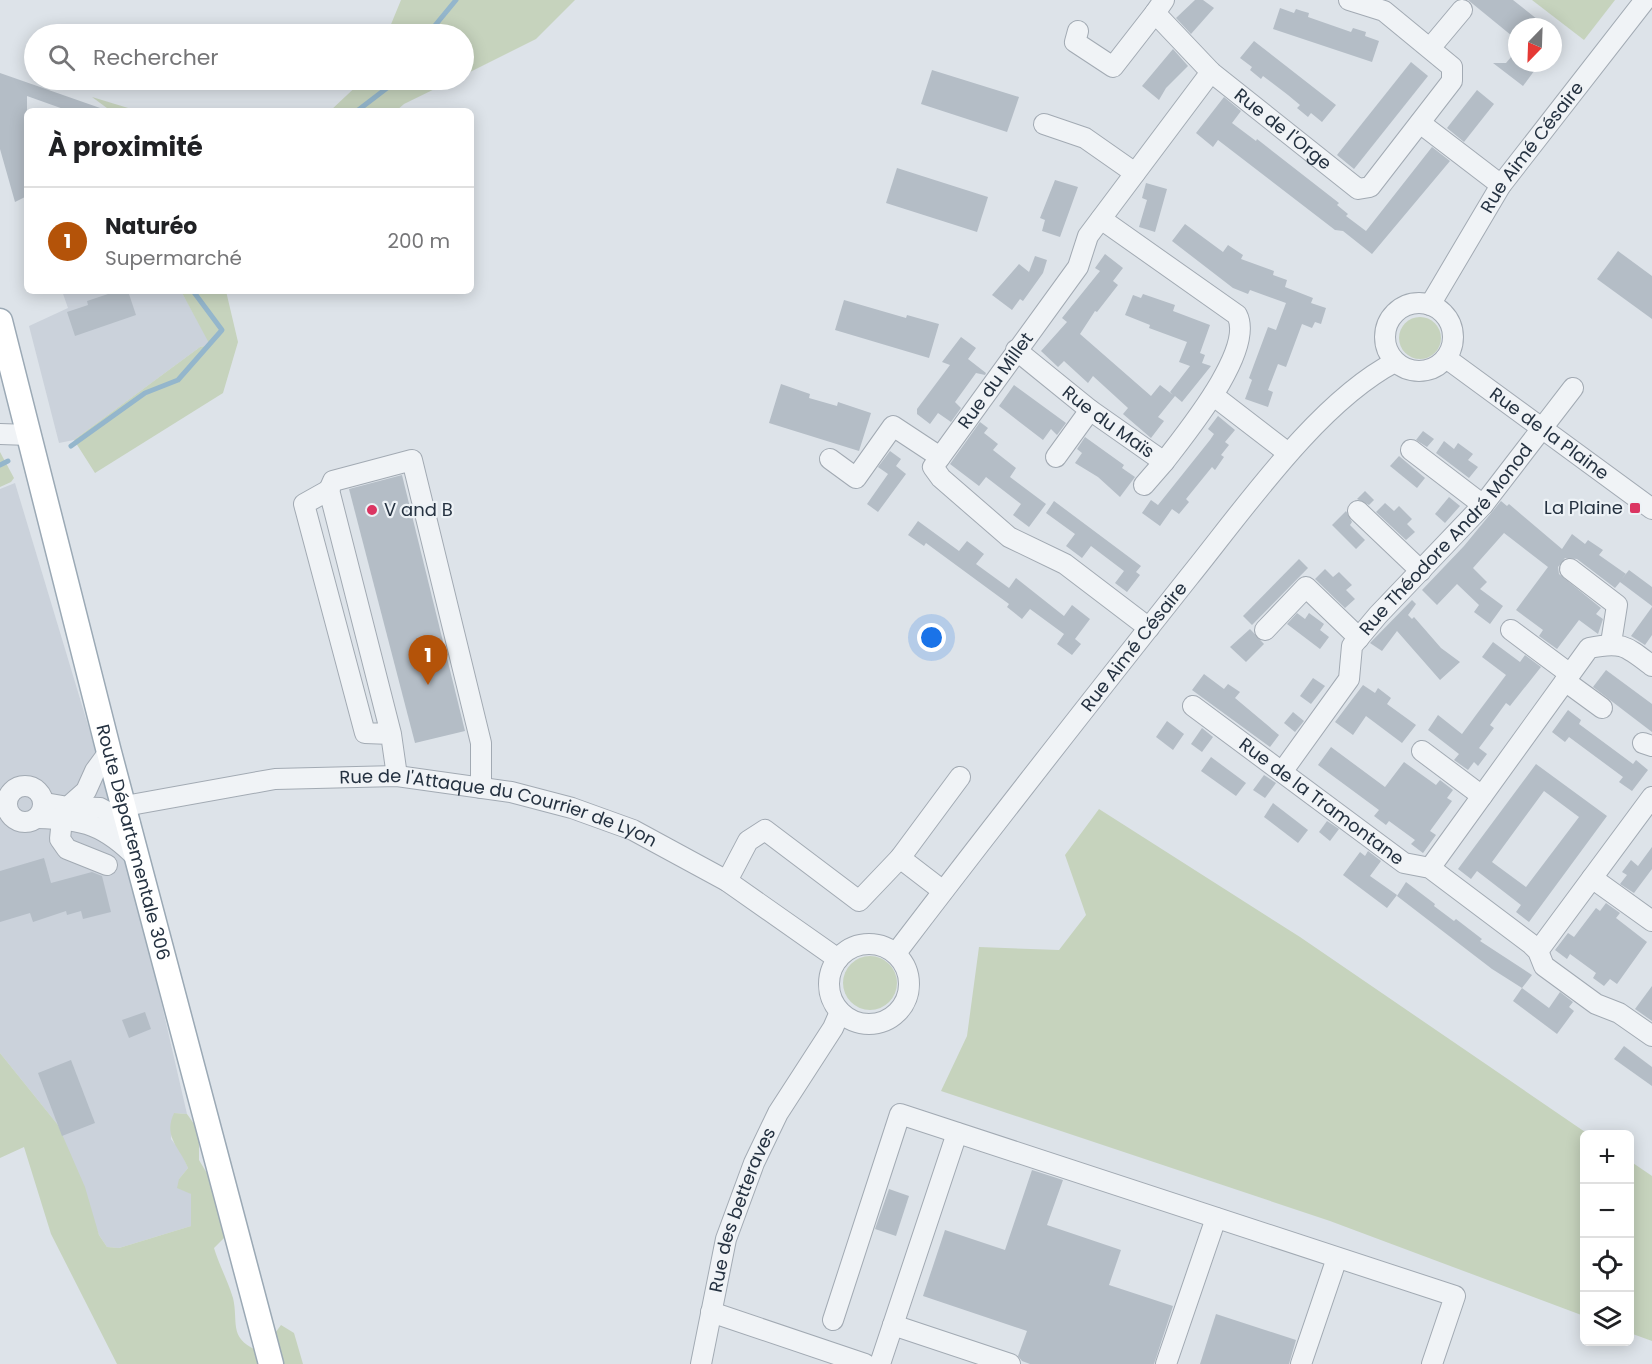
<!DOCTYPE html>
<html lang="fr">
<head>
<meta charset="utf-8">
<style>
	body { margin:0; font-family:Poppins,sans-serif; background:#f6f6f6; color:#202124 }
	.controls { position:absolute; right:18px; bottom:18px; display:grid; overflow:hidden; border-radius:9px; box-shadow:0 3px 15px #0003 }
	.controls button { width:54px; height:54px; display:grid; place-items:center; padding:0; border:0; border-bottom:2px solid #e0e0e0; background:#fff; color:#202124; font:30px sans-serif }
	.compass { position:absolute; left:1508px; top:18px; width:54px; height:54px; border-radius:50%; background:#fff; box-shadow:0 3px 15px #0003; rotate:203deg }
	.you { position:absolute; left:932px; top:638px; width:21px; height:21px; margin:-15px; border:4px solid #fff; border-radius:50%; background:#1a73e8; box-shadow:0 0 0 9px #1a73e833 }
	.badge { display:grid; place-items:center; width:39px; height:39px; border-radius:50%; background:#b45309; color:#fff; font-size:20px; font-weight:700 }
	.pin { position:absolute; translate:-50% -50px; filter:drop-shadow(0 2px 3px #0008) }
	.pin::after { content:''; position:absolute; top:32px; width:21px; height:18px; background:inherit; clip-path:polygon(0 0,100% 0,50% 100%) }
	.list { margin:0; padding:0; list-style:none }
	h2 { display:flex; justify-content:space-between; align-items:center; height:78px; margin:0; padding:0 24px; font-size:26px }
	h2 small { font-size:20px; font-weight:400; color:#757577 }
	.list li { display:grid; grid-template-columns:39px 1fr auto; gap:18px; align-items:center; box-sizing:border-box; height:108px; padding:0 24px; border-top:2px solid #e0e0e0 }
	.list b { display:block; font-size:22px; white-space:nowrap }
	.list p { margin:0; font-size:20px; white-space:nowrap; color:#757577 }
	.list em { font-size:20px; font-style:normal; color:#757577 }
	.icon { flex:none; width:33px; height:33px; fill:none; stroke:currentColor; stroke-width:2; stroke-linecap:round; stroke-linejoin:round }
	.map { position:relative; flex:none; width:1652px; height:1364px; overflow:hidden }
	.search { position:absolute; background:#fff; box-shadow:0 3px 15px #0003; left:24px; top:24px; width:450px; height:66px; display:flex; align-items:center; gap:15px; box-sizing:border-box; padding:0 21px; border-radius:33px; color:#757577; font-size:22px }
	.panel { position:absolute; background:#fff; box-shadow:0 3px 15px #0003; left:24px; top:108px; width:450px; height:186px; border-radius:9px }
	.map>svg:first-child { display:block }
</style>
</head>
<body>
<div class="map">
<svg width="1652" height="1364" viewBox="0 0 1652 1364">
	<rect width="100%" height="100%" fill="#dde3e9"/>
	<g fill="#cbd2db">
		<path d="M 62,291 L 181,291 L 211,345 L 200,347 L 74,440 L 59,443 L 29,326 L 68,308 Z"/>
		<path d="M 15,483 L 128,858 L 187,1114 L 174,1113 L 171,1139 L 181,1152 L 188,1168 L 179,1179 L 191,1194 L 191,1226 L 119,1248 L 107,1247 L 99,1235 L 58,1125 L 0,1053 L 0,489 Z"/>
	</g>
	<g fill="#c6d3bd">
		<path d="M 401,0 L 575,0 L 536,39 L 464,75 L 464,34 L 387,34 Z"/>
		<path d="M 1532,0 L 1615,0 L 1584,40 Z"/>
		<path d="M 363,80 L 453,80 L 404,104 L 396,111 L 330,111 Z"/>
		<path d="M 92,97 L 138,111 L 111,111 Z"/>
		<path d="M 181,291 L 226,291 L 238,342 L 223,393 L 95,473 L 74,440 L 200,347 L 210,345 Z"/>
		<circle cx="1420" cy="338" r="21"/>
		<path d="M 0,452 L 14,478 L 11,482 L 0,487 Z"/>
		<path d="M 1099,809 L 1300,937 L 1588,1134 L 1584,1134 L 1584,1316 L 1330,1221 L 941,1091 L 967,1036 L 979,947 L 1059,950 L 1086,915 L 1065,855 Z"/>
		<circle cx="870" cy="983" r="27"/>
		<path d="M 0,1053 L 58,1125 L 85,1187 L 99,1235 L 107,1247 L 119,1248 L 191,1226 L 191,1194 L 177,1188 L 179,1179 L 188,1168 C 179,1146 163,1137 174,1113 L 187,1114 L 199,1131 L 199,1160 L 208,1175 L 226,1236 L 214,1248 C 219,1265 228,1281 233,1298 C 239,1323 227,1339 261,1352 L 281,1325 L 294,1333 L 303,1364 L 117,1364 L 51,1234 L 24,1147 L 0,1158 Z"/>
		<path d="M 1630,1161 L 1652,1176 L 1652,1341 L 1630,1333 Z"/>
	</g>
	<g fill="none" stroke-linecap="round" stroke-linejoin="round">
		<g stroke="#94b6cc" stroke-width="5">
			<path d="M 428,34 L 456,0"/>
			<path d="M 357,111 L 387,88 L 393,80"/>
			<path d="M 71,446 L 145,393 L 178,380 L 222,330 L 193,291"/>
			<path d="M 0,465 L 8,461"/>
		</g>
	</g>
	<g fill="#b4bdc6" fill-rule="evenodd">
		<path d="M 1195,0 L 1203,0 L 1214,8 L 1191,34 L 1176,18 Z"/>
		<path d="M 1468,0 L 1513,0 L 1547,27 L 1517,27 L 1517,40 Z"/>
		<path d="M 1280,8 L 1294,13 L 1296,9 L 1302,11 L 1309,13 L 1308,17 L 1351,32 L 1353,28 L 1366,32 L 1365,36 L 1379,41 L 1372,62 L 1273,29 Z"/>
		<path d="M 1254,41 L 1336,105 L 1322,122 L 1311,113 L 1308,117 L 1297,108 L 1300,105 L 1288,95 L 1263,76 L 1261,79 L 1250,70 L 1252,67 L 1240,58 Z"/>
		<path d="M 1173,49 L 1188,66 L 1166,88 L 1159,100 L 1142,86 Z"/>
		<path d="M 1517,50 L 1517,63 L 1540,63 L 1523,86 L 1493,63 L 1506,63 Z"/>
		<path d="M 1411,62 L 1428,76 L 1354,169 L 1337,155 Z"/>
		<path d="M 932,70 L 1019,97 L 1007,132 L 921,104 Z"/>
		<path d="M 0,73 L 103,109 L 69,111 L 27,96 L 27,196 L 15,202 L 0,149 Z"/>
		<path d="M 1477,90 L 1494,104 L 1464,142 L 1447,128 Z"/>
		<path d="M 1224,97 L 1241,111 L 1232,123 L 1256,141 L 1257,139 L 1339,203 L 1337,205 L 1348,214 L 1346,216 L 1366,231 L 1432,147 L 1450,161 L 1372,254 L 1343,231 L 1335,230 L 1218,140 L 1213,147 L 1196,133 Z"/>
		<path d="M 897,168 L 988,197 L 977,232 L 886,203 Z"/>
		<path d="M 1055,180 L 1078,187 L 1060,237 L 1042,231 L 1045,220 L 1040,218 Z"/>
		<path d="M 1146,183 L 1167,189 L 1155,232 L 1139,227 L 1147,200 L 1142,198 Z"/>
		<path d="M 1185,224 L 1223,252 L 1228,245 L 1243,255 L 1241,259 L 1274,271 L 1273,275 L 1287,280 L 1285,287 L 1313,298 L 1311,303 L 1326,308 L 1321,324 L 1315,322 L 1312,328 L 1302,324 L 1286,367 L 1278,364 L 1268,390 L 1273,392 L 1268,407 L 1245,399 L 1252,380 L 1249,378 L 1268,327 L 1276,330 L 1286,303 L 1250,290 L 1248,294 L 1233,288 L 1172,241 Z"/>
		<path d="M 1618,251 L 1652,276 L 1652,319 L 1597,279 Z"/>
		<path d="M 1105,254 L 1123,268 L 1113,281 L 1118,285 L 1097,312 L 1095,311 L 1080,334 L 1151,396 L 1160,385 L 1173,395 L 1170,392 L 1190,366 L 1179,362 L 1187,342 L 1149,328 L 1150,325 L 1125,315 L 1133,295 L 1141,298 L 1143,294 L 1175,305 L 1173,311 L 1210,325 L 1200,353 L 1205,355 L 1202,363 L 1211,366 L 1182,402 L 1175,396 L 1158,417 L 1164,421 L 1151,438 L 1123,414 L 1128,408 L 1093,376 L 1088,383 L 1064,361 L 1058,367 L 1041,351 L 1067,322 L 1062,318 L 1100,271 L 1095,268 Z"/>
		<path d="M 1035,256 L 1047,260 L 1043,273 L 1023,301 L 1020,299 L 1012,310 L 992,295 L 1019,264 L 1029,272 Z"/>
		<path d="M 117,291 L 128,291 L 136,315 L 75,336 L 67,312 L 88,305 L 87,301 Z"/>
		<path d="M 844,300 L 906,318 L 907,315 L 939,324 L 929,358 L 835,330 Z"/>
		<path d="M 961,337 L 976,348 L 968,359 L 986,373 L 985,375 L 976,373 L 955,402 L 961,408 L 951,422 L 938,413 L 930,424 L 917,414 L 917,409 L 950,365 L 942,362 Z"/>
		<path d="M 781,384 L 810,394 L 809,398 L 837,406 L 838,402 L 871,413 L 859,451 L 769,423 Z"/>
		<path d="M 1014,385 L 1066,423 L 1057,435 L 1051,429 L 1043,440 L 999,406 Z"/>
		<path d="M 1218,416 L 1235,430 L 1225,442 L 1229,445 L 1221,455 L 1224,457 L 1215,470 L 1212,467 L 1186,499 L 1189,502 L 1179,514 L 1172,509 L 1160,526 L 1142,513 L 1151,500 L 1158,505 L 1210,440 L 1214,434 L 1208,429 Z"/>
		<path d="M 980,422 L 988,428 L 984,433 L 998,444 L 993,450 L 1016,468 L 1010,477 L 1046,504 L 1029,527 L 1013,515 L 1021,504 L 986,477 L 979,486 L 950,464 Z"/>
		<path d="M 1423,431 L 1434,439 L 1427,447 L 1416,440 Z"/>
		<path d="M 1085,437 L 1124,465 L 1122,468 L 1135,477 L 1120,497 L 1098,477 L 1075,463 L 1082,453 L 1077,449 Z"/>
		<path d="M 1444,441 L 1454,449 L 1458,443 L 1473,454 L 1468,460 L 1478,467 L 1469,478 L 1436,453 Z"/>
		<path d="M 890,451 L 901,459 L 896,466 L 906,474 L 878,512 L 867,504 L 888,474 L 878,467 Z"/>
		<path d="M 1399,456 L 1425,478 L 1417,488 L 1390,466 Z"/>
		<path d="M 402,475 L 465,731 L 415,743 L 349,489 Z"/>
		<path d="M 1365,491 L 1374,500 L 1369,505 L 1357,499 Z"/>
		<path d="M 1449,497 L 1460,506 L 1445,523 L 1435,514 Z"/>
		<path d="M 1054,501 L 1141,566 L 1136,572 L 1140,575 L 1127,592 L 1115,583 L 1124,571 L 1091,546 L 1082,558 L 1066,546 L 1075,534 L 1046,513 Z"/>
		<path d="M 1501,501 L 1507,506 L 1509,504 L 1562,549 L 1572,534 L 1585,544 L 1588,540 L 1603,550 L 1599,555 L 1626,574 L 1621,580 L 1629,570 L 1652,587 L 1652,606 L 1620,582 L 1615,588 L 1577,559 L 1565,558 L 1558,567 L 1559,574 L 1601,608 L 1596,614 L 1603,619 L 1598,634 L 1579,620 L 1557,649 L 1539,636 L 1543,630 L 1516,610 L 1548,567 L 1504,533 L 1473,568 L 1487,582 L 1480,589 L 1503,606 L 1490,624 L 1474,612 L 1479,605 L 1457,584 L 1437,605 L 1422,590 L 1464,546 Z"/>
		<path d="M 1385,503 L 1394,511 L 1399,506 L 1412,519 L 1407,524 L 1415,532 L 1406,540 L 1376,512 Z"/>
		<path d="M 1346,511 L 1352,522 L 1350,525 L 1365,540 L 1356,549 L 1332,525 Z"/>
		<path d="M 918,521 L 959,551 L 967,541 L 975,547 L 984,554 L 976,564 L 1009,588 L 1016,578 L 1064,616 L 1072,605 L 1090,619 L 1075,639 L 1081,644 L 1072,655 L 1057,644 L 1064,634 L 1030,609 L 1022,619 L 1007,607 L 1009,604 L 926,543 L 924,546 L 908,535 Z"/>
		<path d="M 1299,559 L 1308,568 L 1252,625 L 1243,616 Z"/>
		<path d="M 1325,569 L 1333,577 L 1339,572 L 1352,585 L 1346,590 L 1355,599 L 1345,608 L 1315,579 Z"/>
		<path d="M 1412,600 L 1416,604 L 1408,615 L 1412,619 L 1414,617 L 1441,648 L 1460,662 L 1440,680 L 1397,631 L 1382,651 L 1370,643 Z"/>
		<path d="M 1652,607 L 1652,635 L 1645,645 L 1631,636 Z"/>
		<path d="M 1297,613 L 1305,619 L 1309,613 L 1324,624 L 1320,630 L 1329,637 L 1320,649 L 1287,624 Z"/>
		<path d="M 1250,629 L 1264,644 L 1246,662 L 1230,647 Z"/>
		<path d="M 1493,642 L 1520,662 L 1525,655 L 1541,667 L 1510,706 L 1506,703 L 1490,725 L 1494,728 L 1479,748 L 1487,754 L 1478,766 L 1474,762 L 1468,770 L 1454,760 L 1459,754 L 1428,730 L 1438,715 L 1462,734 L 1476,715 L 1506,675 L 1482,657 Z"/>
		<path d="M 1606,670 L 1652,704 L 1652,732 L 1593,687 Z"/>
		<path d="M 1204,674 L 1224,689 L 1228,684 L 1240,692 L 1235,698 L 1279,735 L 1270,747 L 1192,690 Z"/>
		<path d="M 1313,678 L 1325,686 L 1311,704 L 1300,696 Z"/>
		<path d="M 1363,685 L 1375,693 L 1378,688 L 1391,698 L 1387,704 L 1416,725 L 1402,743 L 1366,716 L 1353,735 L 1335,722 Z"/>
		<path d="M 1568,710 L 1581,720 L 1579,724 L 1633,764 L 1636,760 L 1648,770 L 1632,791 L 1619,782 L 1623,777 L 1569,737 L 1565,742 L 1552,732 Z"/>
		<path d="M 1293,712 L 1304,721 L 1295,732 L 1284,723 Z"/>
		<path d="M 1167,721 L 1184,734 L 1173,750 L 1156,737 Z"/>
		<path d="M 1202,728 L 1213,737 L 1202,752 L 1191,744 Z"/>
		<path d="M 1331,747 L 1385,787 L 1404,762 L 1436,785 L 1440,780 L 1453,790 L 1447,798 L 1452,801 L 1430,831 L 1436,835 L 1423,853 L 1411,844 L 1415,840 L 1389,821 L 1386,825 L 1374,816 L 1379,810 L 1318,765 Z"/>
		<path d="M 1211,757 L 1246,783 L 1236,796 L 1201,771 Z"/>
		<path d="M 1536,764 L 1607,816 L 1529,922 L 1516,912 L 1521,905 L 1477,871 L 1471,879 L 1458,869 ZM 1544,791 L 1579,817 L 1526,887 L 1492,862 Z"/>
		<path d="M 1264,775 L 1276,783 L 1265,798 L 1253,790 Z"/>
		<path d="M 1273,803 L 1308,830 L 1298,843 L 1264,817 Z"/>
		<path d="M 1327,821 L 1339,829 L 1330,841 L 1319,832 Z"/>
		<path d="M 1652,847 L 1652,869 L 1634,893 L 1620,884 L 1627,875 L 1622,872 L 1631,860 L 1638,866 Z"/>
		<path d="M 1368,851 L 1381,861 L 1370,876 L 1397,895 L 1387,908 L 1343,875 L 1360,852 L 1365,856 Z"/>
		<path d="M 44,858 L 51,883 L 92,872 L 102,876 L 111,912 L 83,919 L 81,911 L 67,915 L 66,911 L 33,922 L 30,913 L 0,922 L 0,871 Z"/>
		<path d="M 1406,882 L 1435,904 L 1434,906 L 1454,921 L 1456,919 L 1482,939 L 1480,941 L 1532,975 L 1522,988 L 1549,1008 L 1560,992 L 1573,1002 L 1569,1007 L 1574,1011 L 1557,1034 L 1513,1001 L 1522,988 L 1492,969 L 1397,896 Z"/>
		<path d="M 1606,903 L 1620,913 L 1616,918 L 1647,942 L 1617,984 L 1610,979 L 1604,986 L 1593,978 L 1596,973 L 1570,954 L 1567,959 L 1555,950 L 1568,933 L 1574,937 L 1596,908 L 1600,911 Z"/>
		<path d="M 1652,986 L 1652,1021 L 1635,1009 Z"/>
		<path d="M 145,1012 L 151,1029 L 129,1038 L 122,1020 Z"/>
		<path d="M 1624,1046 L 1652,1067 L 1652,1086 L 1614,1059 Z"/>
		<path d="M 71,1060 L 95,1123 L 62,1136 L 38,1073 Z"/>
		<path d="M 1032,1170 L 1063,1180 L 1047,1225 L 1121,1250 L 1109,1285 L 1173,1306 L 1154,1364 L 1030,1364 L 1022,1361 L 1018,1356 L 1027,1331 L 923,1296 L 945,1230 L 1005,1250 Z"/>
		<path d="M 889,1189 L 909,1196 L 896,1236 L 875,1229 Z"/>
		<path d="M 1216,1314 L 1296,1340 L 1289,1364 L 1200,1364 Z"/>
	</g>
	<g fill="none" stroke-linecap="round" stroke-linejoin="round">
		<defs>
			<g id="minor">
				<path id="s1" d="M 1164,0 L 1155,13 L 1211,72 L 1358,189 L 1370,187 L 1452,81 L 1452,67 L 1384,11 L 1349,0"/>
				<path d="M 1078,31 L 1075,42 L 1113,67 L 1155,13"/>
				<path d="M 1431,47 L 1462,10"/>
				<path d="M 1420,123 L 1501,185"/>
				<path d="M 1044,124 L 1085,138 L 1135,173"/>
				<circle cx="1419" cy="337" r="34"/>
				<path id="s2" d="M 1430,305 L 1501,185 L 1645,0"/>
				<path id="s3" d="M 1016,350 L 1090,410 L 1164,462 C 1186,433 1255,350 1237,315 L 1101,219"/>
				<path id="s4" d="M 1446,358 L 1652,509"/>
				<path d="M 1214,396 L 1288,453"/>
				<path d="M 0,434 L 29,435"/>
				<path d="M 1411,450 L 1483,505"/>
				<path d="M 1056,457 L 1090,410"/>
				<path d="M 830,459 L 856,478 L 893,426 L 940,457"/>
				<path d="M 1144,485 L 1164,462"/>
				<path d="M 329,490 L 333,481 L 412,460 L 481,743 L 481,788"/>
				<path d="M 1358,511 L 1421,571"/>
				<path d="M 1570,569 L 1617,605 L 1611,643"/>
				<path id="s5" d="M 1149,628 L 1065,564 L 1009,537 L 941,478 L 933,467 L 1078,267 L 1088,236 L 1211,72"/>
				<path d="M 1265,630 L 1306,587 L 1359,638"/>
				<path d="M 1511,630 L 1570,674"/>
				<path d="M 1565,681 L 1602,708"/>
				<path id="s6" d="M 1193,706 L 1404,863 L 1430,868 L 1531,944 L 1538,951 L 1544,966 L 1596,1004 L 1619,1013 L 1652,1036"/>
				<path d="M 391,734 L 365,733 L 304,504 L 329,490 L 391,734 L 397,776"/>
				<path d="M 1643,743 L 1652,746"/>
				<path d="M 1422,751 L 1482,796"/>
				<path id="s7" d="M 1282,772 L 1349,679 L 1352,646 L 1378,615 L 1483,505 L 1573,388"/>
				<circle cx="25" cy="804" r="18"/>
				<path d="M 45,803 L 68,807 L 86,791 L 95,771 L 109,752"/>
				<path id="s8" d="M 125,806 L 275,779 L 397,776 L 511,792 L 572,808 L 633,830 L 727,881 L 838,959"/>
				<path d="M 68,807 L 100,808 L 130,824"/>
				<path d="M 37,818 C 84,819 105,825 138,859"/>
				<path d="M 62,819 L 60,839 L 67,849 L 107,865"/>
				<path d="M 900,858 L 943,891"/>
				<path d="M 1430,868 L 1589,648 C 1622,641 1626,646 1652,666"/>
				<path d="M 1592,878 L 1652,921"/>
				<path d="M 727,881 L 748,841 L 765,830 L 859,901 L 900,858 L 960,777"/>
				<circle cx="869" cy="984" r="40"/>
				<path d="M 1538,951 L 1652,797"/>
				<path id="s9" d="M 896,953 C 992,827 1090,702 1189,577 C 1244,509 1318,402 1395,362"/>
				<path d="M 711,1312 L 865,1364"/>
				<path d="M 833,1320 L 900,1114 L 1455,1296 L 1432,1364"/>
				<path d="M 893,1325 L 1010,1364"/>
				<path id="s10" d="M 701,1364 L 726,1239 L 754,1163 L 778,1113 L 833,1028 L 840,1012"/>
				<path d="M 880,1364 L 957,1133"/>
				<path d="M 1166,1364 L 1216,1218"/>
				<path d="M 1301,1364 L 1337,1258"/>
			</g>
			<g id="major">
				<path id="s11" d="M 0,321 L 109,752 L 271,1364"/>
			</g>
		</defs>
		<use href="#minor" stroke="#a2aab3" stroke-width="22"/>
		<use href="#major" stroke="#9ba9b5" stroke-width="27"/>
		<use href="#minor" stroke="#f0f3f6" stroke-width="20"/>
		<use href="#major" stroke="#fff" stroke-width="24"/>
	</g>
	<g fill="#db3562" stroke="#edf2f6" stroke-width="2">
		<rect x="1629" y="502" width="12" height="12" rx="3"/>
		<circle cx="372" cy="510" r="6"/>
	</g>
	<g text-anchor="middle" stroke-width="4.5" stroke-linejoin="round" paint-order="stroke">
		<g font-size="18" fill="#253241" stroke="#edf2f6">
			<text dy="6" stroke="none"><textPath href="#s1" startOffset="189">Rue de l'Orge</textPath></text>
			<text dy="6" stroke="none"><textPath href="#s2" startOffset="188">Rue Aimé Césaire</textPath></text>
			<text dy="6" stroke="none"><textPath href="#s5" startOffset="378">Rue du Millet</textPath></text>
			<text dy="6" stroke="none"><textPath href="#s3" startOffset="117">Rue du Maïs</textPath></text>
			<text dy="6" stroke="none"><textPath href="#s4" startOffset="128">Rue de la Plaine</textPath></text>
			<text dy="6" stroke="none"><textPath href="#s7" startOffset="290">Rue Théodore André Monod</textPath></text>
			<text dy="6" stroke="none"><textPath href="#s9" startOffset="388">Rue Aimé Césaire</textPath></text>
			<text dy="6" stroke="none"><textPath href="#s6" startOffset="160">Rue de la Tramontane</textPath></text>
			<text dy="6" stroke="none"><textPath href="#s8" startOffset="380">Rue de l'Attaque du Courrier de Lyon</textPath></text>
			<text dy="6" stroke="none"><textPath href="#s11" startOffset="538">Route Départementale 306</textPath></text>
			<text dy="6" stroke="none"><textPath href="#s10" startOffset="160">Rue des betteraves</textPath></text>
		</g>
		<g font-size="18" fill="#253241" stroke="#edf2f6" text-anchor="end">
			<text x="1623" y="514">La Plaine</text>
			<text x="384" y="516" text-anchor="start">V and B</text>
		</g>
	</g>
</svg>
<div class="controls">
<button>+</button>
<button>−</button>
<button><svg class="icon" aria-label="locate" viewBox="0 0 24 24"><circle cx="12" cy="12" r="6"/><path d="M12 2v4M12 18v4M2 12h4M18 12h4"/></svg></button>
<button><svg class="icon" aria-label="layers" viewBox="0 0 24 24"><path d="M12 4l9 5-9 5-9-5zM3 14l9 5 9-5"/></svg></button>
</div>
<svg class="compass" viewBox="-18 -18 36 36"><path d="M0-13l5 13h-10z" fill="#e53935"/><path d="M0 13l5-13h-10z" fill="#757577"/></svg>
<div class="you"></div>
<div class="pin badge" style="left:428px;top:685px">1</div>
<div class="search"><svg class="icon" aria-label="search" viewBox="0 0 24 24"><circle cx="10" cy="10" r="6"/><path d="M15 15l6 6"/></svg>Rechercher</div>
<section class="panel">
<h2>À proximité<small></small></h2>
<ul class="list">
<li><span class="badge">1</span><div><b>Naturéo</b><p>Supermarché</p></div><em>200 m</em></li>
</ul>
</section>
</div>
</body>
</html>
